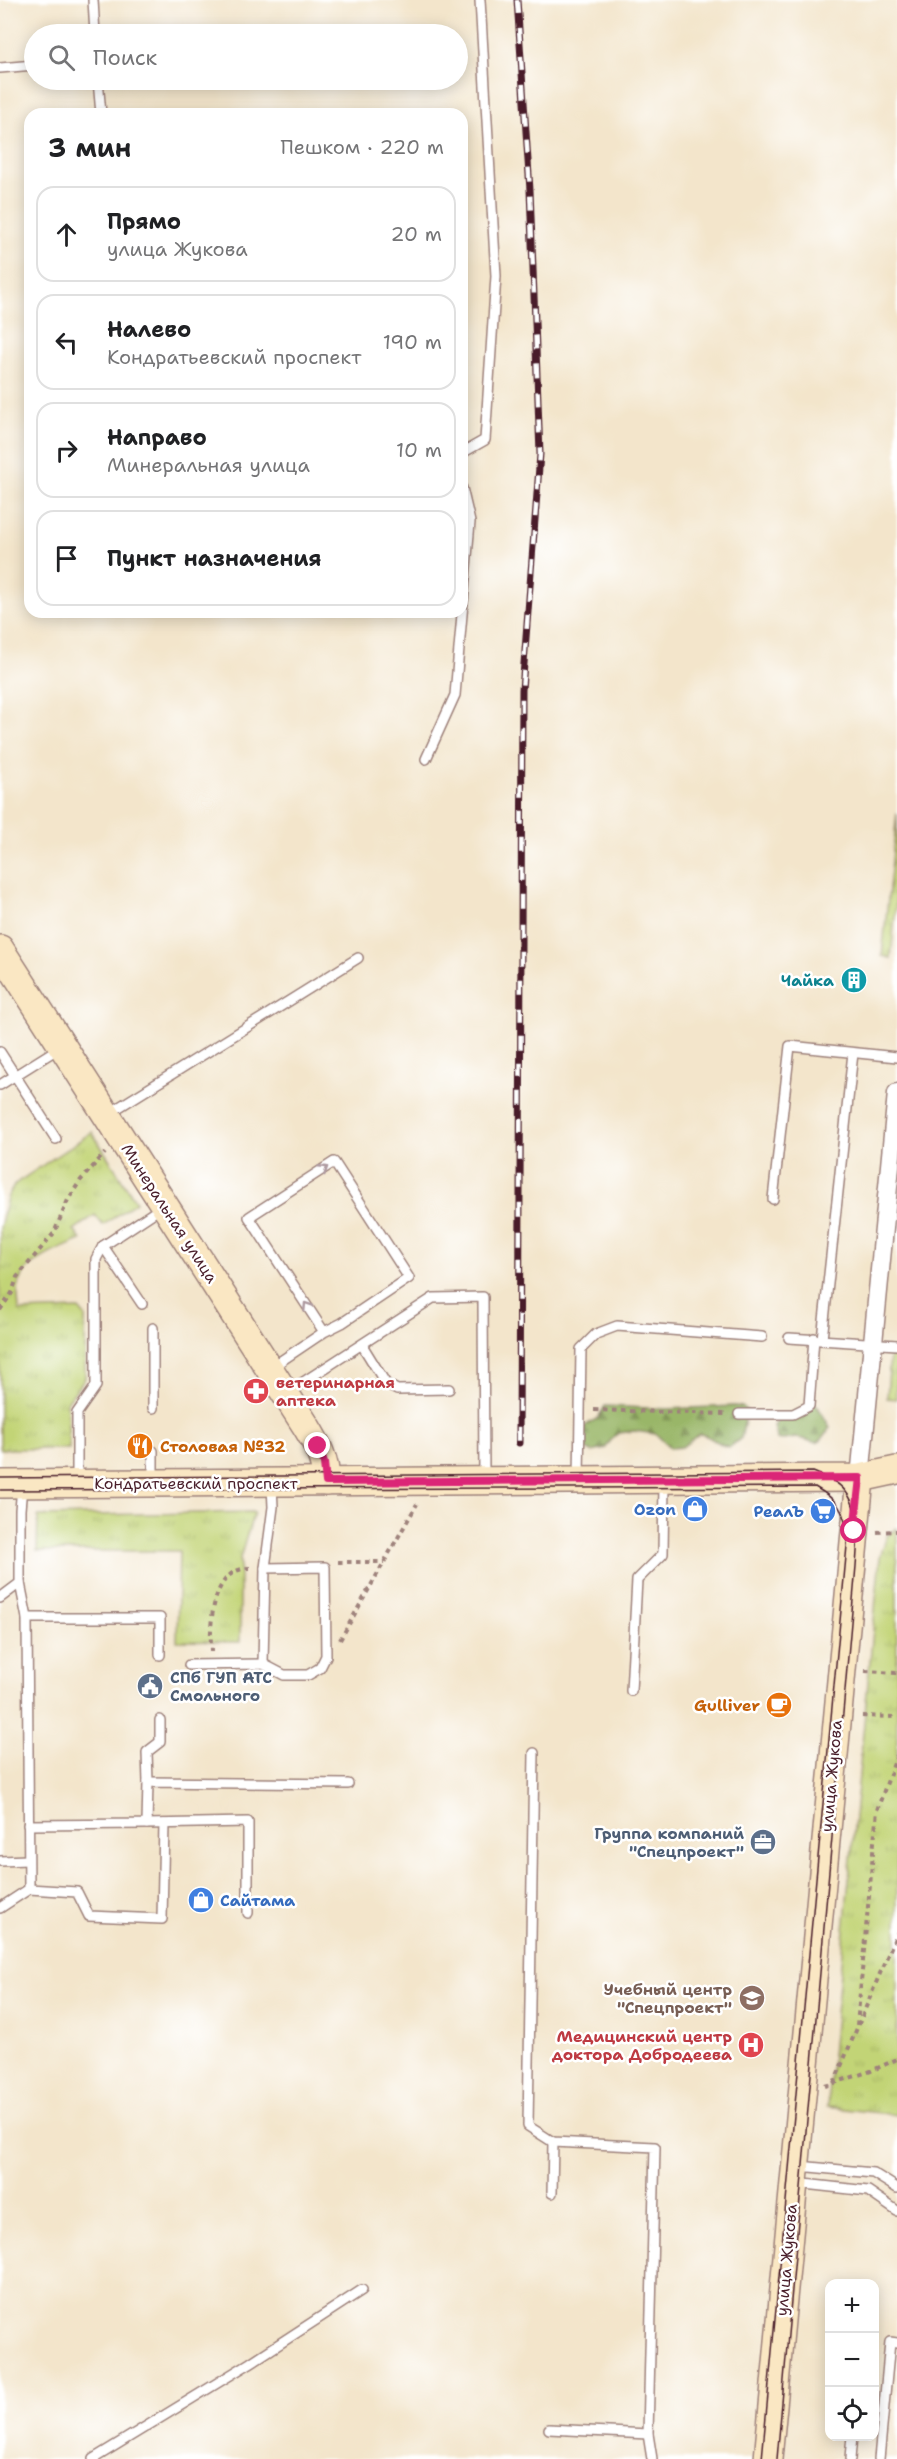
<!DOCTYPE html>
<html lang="ru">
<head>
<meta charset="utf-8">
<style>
	body { margin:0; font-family:"Shantell Sans",sans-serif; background:#f2f2f2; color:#202124 }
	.controls { position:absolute; right:18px; bottom:18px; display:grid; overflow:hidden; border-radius:12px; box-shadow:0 3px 15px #0003 }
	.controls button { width:54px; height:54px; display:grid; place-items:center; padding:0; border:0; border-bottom:2px solid #e0e0e0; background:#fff; color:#202124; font:30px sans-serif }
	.stop { position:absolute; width:18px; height:18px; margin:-14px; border:4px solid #db2777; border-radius:50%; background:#fff }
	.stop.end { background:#db2777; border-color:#fff; box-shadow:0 2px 6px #0008 }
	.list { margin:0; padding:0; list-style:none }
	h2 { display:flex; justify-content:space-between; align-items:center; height:78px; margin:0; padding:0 24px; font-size:26px }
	h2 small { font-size:20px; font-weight:400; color:#757577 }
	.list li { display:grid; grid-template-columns:39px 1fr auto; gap:18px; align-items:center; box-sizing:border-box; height:96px; margin:0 12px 12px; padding:0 12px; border:2px solid #e0e0e0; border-radius:18px }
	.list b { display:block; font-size:22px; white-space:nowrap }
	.list p { margin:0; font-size:20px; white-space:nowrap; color:#757577 }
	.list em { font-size:20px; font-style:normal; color:#757577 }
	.icon { flex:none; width:33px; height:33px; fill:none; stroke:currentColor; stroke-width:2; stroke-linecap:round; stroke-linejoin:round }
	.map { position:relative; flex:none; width:897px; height:2459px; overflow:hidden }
	.search { position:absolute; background:#fff; box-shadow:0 3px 15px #0003; left:24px; top:24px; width:444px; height:66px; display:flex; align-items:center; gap:15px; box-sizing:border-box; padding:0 21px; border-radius:33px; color:#757577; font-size:22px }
	.panel { position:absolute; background:#fff; box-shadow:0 3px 15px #0003; left:24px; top:108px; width:444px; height:510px; border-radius:18px }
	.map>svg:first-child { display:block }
</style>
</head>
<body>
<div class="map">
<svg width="897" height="2459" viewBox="0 0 897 2459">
	<defs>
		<pattern id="grass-tufts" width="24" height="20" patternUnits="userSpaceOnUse" patternTransform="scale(1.5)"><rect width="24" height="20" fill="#c2d476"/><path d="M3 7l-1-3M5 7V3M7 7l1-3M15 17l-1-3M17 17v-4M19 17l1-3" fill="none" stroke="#a8b666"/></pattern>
		<pattern id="forest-firs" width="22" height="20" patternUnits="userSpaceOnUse" patternTransform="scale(1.5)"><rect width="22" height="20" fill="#99b667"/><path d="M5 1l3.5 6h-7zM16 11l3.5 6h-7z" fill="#7f9355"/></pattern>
	</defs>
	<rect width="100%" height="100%" fill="#fff"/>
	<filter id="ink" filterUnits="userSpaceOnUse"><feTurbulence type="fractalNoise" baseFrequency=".0167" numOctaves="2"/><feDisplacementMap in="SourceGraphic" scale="12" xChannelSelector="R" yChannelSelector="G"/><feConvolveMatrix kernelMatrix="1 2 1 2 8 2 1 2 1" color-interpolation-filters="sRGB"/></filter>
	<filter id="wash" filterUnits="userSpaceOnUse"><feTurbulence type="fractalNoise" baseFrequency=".008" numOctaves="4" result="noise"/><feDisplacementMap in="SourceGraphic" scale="24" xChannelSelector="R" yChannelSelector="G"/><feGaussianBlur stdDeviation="1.35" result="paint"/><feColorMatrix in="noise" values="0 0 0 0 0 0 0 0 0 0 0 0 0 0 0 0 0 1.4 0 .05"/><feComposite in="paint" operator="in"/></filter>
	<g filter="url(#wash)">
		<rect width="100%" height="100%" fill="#f3e5cb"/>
		<g fill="url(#grass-tufts)" stroke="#867a50" stroke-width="1.5">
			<path d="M 897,813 L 897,893 L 891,958 L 882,956 Z"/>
			<path d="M 92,1132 L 136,1202 L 103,1225 L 95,1215 L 74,1230 L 81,1240 C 62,1248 25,1261 19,1282 C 16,1291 19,1303 19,1311 L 79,1309 L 85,1316 L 85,1378 L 67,1402 L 69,1449 L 0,1449 L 0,1228 L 7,1198 L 15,1184 Z"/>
			<path d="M 890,1355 L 897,1356 L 896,1399 L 887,1398 Z"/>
			<path d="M 254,1512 L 240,1558 L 240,1642 L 177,1641 L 179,1551 L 37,1551 L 38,1516 Z"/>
			<path d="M 897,1528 L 897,2115 L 827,2107 L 880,1557 L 887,1536 Z"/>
		</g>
		<g fill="url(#forest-firs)" stroke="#726a49" stroke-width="1.5">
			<path d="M 812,1403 L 818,1407 L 830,1427 C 815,1454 816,1438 795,1438 C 788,1439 784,1441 777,1439 L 774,1426 L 778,1420 Z"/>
			<path d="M 605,1406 L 667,1409 L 735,1406 L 742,1407 L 747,1411 L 741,1438 L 730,1447 C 718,1446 711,1435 699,1434 L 682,1447 L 670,1448 L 656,1434 L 634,1431 L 619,1433 L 613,1437 L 605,1449 L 592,1452 L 586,1449 L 580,1429 L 598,1418 Z"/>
		</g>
	</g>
	<g filter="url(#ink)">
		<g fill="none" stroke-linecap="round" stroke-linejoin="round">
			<defs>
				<g id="lane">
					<path d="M 93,0 L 95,34"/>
					<path d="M 0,68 L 34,65"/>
					<path d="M 98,80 L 101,114"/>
					<path d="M 462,453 L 485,440 L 496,276 L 480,0"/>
					<path d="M 426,759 L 455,695 L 470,522 L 462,488"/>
					<path d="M 0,1052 L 56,1139"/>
					<path d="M 0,1085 L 59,1048"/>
					<path d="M 108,1114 L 358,958"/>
					<path d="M 773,1199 L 790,1046 L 897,1057"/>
					<path d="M 103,1246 L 142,1304"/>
					<path d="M 153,1328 L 153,1408"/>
					<path d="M 789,1338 L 897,1345"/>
					<path d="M 822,1339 L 853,1053"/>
					<path d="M 362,1345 L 386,1384 L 397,1390 L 449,1389"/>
					<path d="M 272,1367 L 324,1332 L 249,1217 L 334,1162 L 409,1278 L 342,1323 L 324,1332"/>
					<path d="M 288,1392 L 433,1298 L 483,1297 L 484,1478"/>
					<path d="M 739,1414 L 793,1414 L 809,1406 L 814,1338"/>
					<path d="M 579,1478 L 581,1349 L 596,1334 L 617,1326 L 762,1337"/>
					<path d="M 153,1480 L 153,1451"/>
					<path d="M 77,1481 L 77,1413 L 96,1386 L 96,1259 L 103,1246 L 162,1207"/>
					<path d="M 0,1598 L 20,1583 L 20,1510 L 22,1486"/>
					<path d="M 27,1618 L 160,1618 L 160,1655"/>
					<path d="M 263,1664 L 265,1568 L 273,1507 L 272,1485"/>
					<path d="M 189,1665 L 263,1664 L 284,1675 L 308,1675 L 320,1668 L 326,1656 L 325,1567 L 265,1568"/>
					<path d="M 631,1691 L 637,1580 L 663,1554 L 664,1483"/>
					<path d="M 534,1753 L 528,2126 L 553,2142 L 655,2147 L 648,2434 L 652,2459"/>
					<path d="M 148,1782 L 147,1752 L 160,1742 L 160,1720"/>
					<path d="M 147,1824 L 248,1822 L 248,1913"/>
					<path d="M 28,1825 L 147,1824 L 148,1782 L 348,1784"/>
					<path d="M 0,1861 L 28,1860"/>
					<path d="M 29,1889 L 77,1892 L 89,1916 L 162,1919 L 164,1824"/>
					<path d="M 0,1908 L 29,1889 L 27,1618 L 20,1583"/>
					<path d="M 799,2166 L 873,2173 L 897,2188"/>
					<path d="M 795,2183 L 868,2191 L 897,2211"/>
					<path d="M 552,2193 L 553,2142"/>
					<path d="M 549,2429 L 648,2434"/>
					<path d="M 93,2459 L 250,2363 L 362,2290"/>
					<path d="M 850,2459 L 852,2436"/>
					<path d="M 879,2459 L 890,2342 L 897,2343"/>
				</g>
				<path id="street" d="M 860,1478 L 897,1093"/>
				<g id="secondary">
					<path d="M 0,949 L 306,1426 C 317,1444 326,1460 326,1482"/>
					<path d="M 0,1484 L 860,1478 L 897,1470"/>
					<path d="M 768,2459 L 860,1478"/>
				</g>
			</defs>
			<use href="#lane" stroke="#9e827b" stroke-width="12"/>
			<use href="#street" stroke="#9e827b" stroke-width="21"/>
			<use href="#secondary" stroke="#9e827b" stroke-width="30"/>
			<g stroke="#9e827b" stroke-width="4" stroke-dasharray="4.5 4.5" stroke-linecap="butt">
				<path d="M 0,1310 L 12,1293 L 17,1277 L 54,1233 L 68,1200 L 80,1181 L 105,1153"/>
				<path d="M 594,1410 L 727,1414"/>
				<path d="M 877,1532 L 897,1531"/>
				<path d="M 338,1562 L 384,1562"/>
				<path d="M 340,1640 L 417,1504"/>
				<path d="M 211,1652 C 210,1622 211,1567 252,1568"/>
				<path d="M 865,1671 L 897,1673"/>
				<path d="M 862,1716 L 897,1717"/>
				<path d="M 857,2025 L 877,1810 L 897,1755"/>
				<path d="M 834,2083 L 897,1933"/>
				<path d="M 825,2086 L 871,2071 L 897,2059"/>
			</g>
			<use href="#lane" stroke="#fff" stroke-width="9"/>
			<use href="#street" stroke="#fff" stroke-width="18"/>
			<use href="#secondary" stroke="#fae7c3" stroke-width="27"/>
			<g stroke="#4a1f2b" stroke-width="1.5">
				<path d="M 0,1478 L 813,1472 C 820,1475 828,1478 835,1482 C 863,1500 858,1537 856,1566 L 777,2459"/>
				<path d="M 0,1490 L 815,1487 C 838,1500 844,1510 848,1535 L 762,2459"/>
			</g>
			<defs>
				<path id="rail" d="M 517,0 L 530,190 L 540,454 L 522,690 L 519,1443"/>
			</defs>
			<use href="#rail" stroke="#4a1f2b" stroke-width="7"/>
			<use href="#rail" stroke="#fff" stroke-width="4.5" stroke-dasharray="14" stroke-linecap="butt"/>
		</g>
		<defs><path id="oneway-chevron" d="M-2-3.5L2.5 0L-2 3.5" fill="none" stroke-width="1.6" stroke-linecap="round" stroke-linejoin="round" transform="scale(1.5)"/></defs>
		<g stroke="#ae9aa0">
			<use href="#oneway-chevron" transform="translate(324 1169) rotate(-33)"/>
			<use href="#oneway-chevron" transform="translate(307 1306) rotate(-123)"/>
		</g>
	</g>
	<g fill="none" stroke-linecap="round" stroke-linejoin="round" filter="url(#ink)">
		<path stroke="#db2777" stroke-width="8" d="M 318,1446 L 324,1463 L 326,1482 L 860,1478 L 854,1531"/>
	</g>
	<defs>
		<symbol id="building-disc" viewBox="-11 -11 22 22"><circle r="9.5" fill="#0f9aa8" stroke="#fff"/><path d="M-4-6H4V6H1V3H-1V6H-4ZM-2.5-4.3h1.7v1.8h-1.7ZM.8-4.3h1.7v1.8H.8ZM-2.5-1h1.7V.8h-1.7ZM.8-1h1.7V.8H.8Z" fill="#fff"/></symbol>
		<symbol id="pharmacy-disc" viewBox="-11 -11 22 22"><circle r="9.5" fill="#e0444e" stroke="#fff"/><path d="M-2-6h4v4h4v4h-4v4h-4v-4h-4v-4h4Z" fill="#fff"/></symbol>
		<symbol id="restaurant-disc" viewBox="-11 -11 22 22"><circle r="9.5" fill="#e8710a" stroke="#fff"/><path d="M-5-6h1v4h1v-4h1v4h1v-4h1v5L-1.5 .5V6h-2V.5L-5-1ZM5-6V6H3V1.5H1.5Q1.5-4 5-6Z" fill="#fff"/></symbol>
		<symbol id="shop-disc" viewBox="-11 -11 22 22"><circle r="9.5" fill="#3f7fe0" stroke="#fff"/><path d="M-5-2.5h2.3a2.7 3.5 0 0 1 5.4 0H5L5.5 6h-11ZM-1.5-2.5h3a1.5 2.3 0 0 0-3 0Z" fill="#fff"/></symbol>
		<symbol id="supermarket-disc" viewBox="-11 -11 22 22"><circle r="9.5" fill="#3f7fe0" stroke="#fff"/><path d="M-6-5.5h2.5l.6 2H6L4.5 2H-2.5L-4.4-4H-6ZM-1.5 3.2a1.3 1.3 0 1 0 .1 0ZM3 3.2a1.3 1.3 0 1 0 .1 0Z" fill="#fff"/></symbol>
		<symbol id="civic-disc" viewBox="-11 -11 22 22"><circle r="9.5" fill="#5c6f8a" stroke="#fff"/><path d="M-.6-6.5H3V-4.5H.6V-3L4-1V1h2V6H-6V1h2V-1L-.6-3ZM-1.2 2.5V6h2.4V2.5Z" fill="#fff"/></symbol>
		<symbol id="cafe-disc" viewBox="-11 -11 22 22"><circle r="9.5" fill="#e8710a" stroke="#fff"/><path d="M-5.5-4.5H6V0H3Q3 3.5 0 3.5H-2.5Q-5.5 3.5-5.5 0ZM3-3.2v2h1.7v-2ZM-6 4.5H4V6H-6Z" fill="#fff"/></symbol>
		<symbol id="office-disc" viewBox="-11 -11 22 22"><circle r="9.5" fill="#5c6f8a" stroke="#fff"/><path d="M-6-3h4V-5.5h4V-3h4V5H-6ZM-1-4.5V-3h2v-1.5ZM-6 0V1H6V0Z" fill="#fff"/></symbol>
		<symbol id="university-disc" viewBox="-11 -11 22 22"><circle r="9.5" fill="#8d6e63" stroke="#fff"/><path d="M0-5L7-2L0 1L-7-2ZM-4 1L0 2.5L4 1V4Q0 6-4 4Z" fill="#fff"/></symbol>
		<symbol id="hospital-disc" viewBox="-11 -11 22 22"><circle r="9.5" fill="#e0444e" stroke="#fff"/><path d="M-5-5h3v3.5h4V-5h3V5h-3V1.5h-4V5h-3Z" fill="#fff"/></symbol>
	</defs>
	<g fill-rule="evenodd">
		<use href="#building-disc" x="839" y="965" width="30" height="30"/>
		<use href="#pharmacy-disc" x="241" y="1376" width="30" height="30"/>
		<use href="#restaurant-disc" x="125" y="1431" width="30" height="30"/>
		<use href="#shop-disc" x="680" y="1494" width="30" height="30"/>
		<use href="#supermarket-disc" x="808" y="1496" width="30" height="30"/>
		<use href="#civic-disc" x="135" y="1671" width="30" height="30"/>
		<use href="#cafe-disc" x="764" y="1690" width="30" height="30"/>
		<use href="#office-disc" x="748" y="1827" width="30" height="30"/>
		<use href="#shop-disc" x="186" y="1885" width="30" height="30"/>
		<use href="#university-disc" x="737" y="1983" width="30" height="30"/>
		<use href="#hospital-disc" x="736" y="2030" width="30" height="30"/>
	</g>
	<g text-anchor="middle" stroke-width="5" stroke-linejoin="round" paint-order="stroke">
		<g font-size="16" font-weight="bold" fill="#0d838f" stroke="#fff" text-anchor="end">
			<text x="834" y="986">Чайка</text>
		</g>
		<g font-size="16" fill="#4a1f2b" stroke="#fff">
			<text transform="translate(170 1213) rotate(57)" y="6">Минеральная улица</text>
			<text x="196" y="1489">Кондратьевский проспект</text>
			<text transform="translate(831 1776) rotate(-85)" y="6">улица Жукова</text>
			<text transform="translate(786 2260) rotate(-85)" y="6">улица Жукова</text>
		</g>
		<g font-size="16" font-weight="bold" fill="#be3a42" stroke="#fff" text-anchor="start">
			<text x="276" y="1388">ветеринарная<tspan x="276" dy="18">аптека</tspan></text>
			<text x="732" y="2042" text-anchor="end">Медицинский центр<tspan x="732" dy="18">доктора Добродеева</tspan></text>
		</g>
		<g font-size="16" font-weight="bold" fill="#c56008" stroke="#fff" text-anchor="start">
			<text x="160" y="1452">Столовая №32</text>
			<text x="760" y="1711" text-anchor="end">Gulliver</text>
		</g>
		<g font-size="16" font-weight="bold" fill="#366cbe" stroke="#fff" text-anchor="end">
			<text x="676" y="1515">Ozon</text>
			<text x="804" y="1517">РеалЪ</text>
			<text x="220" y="1906" text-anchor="start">Сайтама</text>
		</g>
		<g font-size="16" font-weight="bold" fill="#4e5e75" stroke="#fff" text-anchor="start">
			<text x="170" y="1683">СПб ГУП АТС<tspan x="170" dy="18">Смольного</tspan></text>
			<text x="744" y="1839" text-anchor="end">Группа компаний<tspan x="744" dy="18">"Спецпроект"</tspan></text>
		</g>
		<g font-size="16" font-weight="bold" fill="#785e54" stroke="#fff" text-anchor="end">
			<text x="732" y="1995">Учебный центр<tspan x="732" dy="18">"Спецпроект"</tspan></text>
		</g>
	</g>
</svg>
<div class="controls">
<button>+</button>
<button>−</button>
<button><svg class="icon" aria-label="locate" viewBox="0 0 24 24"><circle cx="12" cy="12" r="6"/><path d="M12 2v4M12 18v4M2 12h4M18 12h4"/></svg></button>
</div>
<div class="stop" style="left:854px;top:1531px"></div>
<div class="stop end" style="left:318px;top:1446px"></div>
<div class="search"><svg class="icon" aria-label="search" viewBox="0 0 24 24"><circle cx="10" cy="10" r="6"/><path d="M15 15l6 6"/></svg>Поиск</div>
<section class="panel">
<h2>3 мин<small>Пешком · 220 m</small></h2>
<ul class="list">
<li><svg class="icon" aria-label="ahead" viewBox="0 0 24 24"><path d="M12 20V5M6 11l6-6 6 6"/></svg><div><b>Прямо</b><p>улица Жукова</p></div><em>20 m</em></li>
<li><svg class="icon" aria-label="left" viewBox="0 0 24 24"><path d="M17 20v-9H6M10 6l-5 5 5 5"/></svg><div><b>Налево</b><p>Кондратьевский проспект</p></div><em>190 m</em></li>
<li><svg class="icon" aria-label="right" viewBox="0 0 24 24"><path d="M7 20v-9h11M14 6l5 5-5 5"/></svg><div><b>Направо</b><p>Минеральная улица</p></div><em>10 m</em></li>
<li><svg class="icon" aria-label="arrive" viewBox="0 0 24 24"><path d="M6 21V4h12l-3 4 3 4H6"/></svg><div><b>Пункт назначения</b></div></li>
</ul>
</section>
</div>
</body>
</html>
